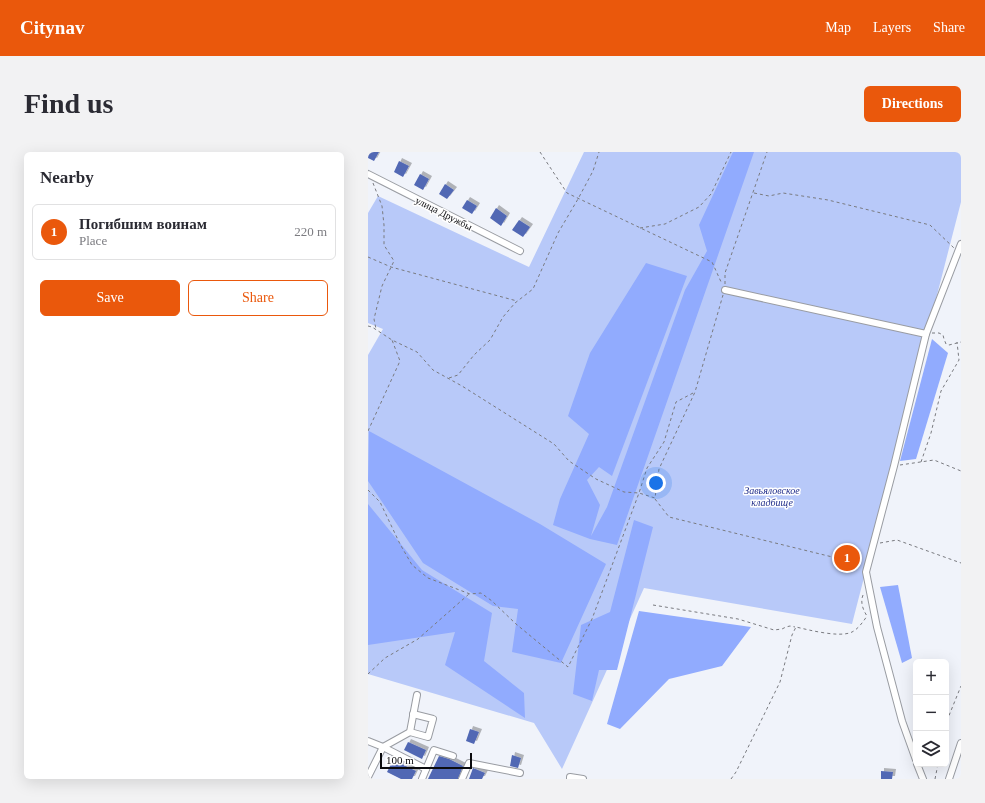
<!DOCTYPE html>
<html lang="en">
<head>
<meta charset="utf-8">
<style>
	body { margin:0; font-family:Georgia,serif; background:#f2f2f3; color:#2b2b33 }
	.controls { position:absolute; right:12px; bottom:12px; display:grid; overflow:hidden; border-radius:6px; box-shadow:0 4px 16px #0002 }
	.controls button { width:36px; height:36px; display:grid; place-items:center; padding:0; border:0; border-bottom:1px solid #e1e1e2; background:#fff; color:#2b2b33; font:20px sans-serif }
	.scale { position:absolute; left:12px; bottom:10px; width:92px; box-sizing:border-box; padding-left:4px; border:2px solid #0b0b0e; border-top:0; font-size:11px; line-height:14px; white-space:nowrap; color:#0b0b0e; -webkit-text-stroke:3px #fff; paint-order:stroke }
	.you { position:absolute; left:288px; top:331px; width:14px; height:14px; margin:-10px; border:3px solid #fff; border-radius:50%; background:#1a73e8; box-shadow:0 0 0 6px #1a73e833 }
	.badge { display:grid; place-items:center; width:26px; height:26px; border-radius:50%; background:#ea580c; color:#fff; font-size:13px; font-weight:700 }
	.pin { position:absolute; translate:-50% -50%; border:2px solid #fff; box-shadow:0 1px 4px #0006 }
	.list { margin:0; padding:0; list-style:none }
	h2 { display:flex; justify-content:space-between; align-items:center; height:52px; margin:0; padding:0 16px; font-size:17px }
	h2 small { font-size:13px; font-weight:400; color:#7c7c81 }
	.list li { display:grid; grid-template-columns:26px 1fr auto; gap:12px; align-items:center; box-sizing:border-box; height:56px; margin:0 8px 8px; padding:0 8px; border:1px solid #e1e1e2; border-radius:6px }
	.list b { display:block; font-size:15px; white-space:nowrap }
	.list p { margin:0; font-size:13px; white-space:nowrap; color:#7c7c81 }
	.list em { font-size:13px; font-style:normal; color:#7c7c81 }
	.actions { display:flex; gap:8px; padding:12px 16px }
	.actions a { flex:1; padding:9px 0; border:1px solid #ea580c; border-radius:6px; text-align:center; font-size:14px; color:#ea580c }
	.actions .main { background:#ea580c; color:#fff }
	.icon { flex:none; width:22px; height:22px; fill:none; stroke:currentColor; stroke-width:2; stroke-linecap:round; stroke-linejoin:round }
	.map { position:relative; flex:none; width:593px; height:627px; overflow:hidden; border-radius:6px }
	header { display:flex; align-items:center; gap:24px; box-sizing:border-box; height:56px; padding:0 20px; background:#ea580c; color:#fff }
	header strong { font-size:19px }
	nav { display:flex; gap:22px; margin-inline-start:auto; font-size:14px }
	.intro { display:flex; align-items:center; justify-content:space-between; box-sizing:border-box; height:96px; padding:0 24px }
	h1 { margin:0; font-size:28px }
	.button { padding:10px 18px; border-radius:6px; background:#ea580c; color:#fff; font-size:14px; font-weight:700 }
	main { display:flex; gap:24px; padding:0 24px }
	aside { flex:1; background:#fff; border-radius:6px; box-shadow:0 4px 16px #0002 }
	.map>svg:first-child { display:block }
</style>
</head>
<body>
<header>
<strong>Citynav</strong>
<nav><a>Map</a><a>Layers</a><a>Share</a></nav>
</header>
<div class="intro"><h1>Find us</h1><a class="button">Directions</a></div>
<main>
<aside>
<h2>Nearby<small></small></h2>
<ul class="list">
<li><span class="badge">1</span><div><b>Погибшим воинам</b><p>Place</p></div><em>220 m</em></li>
</ul>
<div class="actions"><a class="main">Save</a><a>Share</a></div>
</aside>
<div class="map">
<svg width="593" height="627" viewBox="0 0 593 627">
	<defs>
		<filter id="shadow"><feDropShadow dx="3" dy="-3" stdDeviation="0" flood-color="#0004"/></filter>
	</defs>
	<rect width="100%" height="100%" fill="#f0f3fa"/>
	<path fill="#b8c9f9" d="M 216,0 L 593,0 L 593,50 L 484,472 L 276,436 L 194,617 L 166,571 L 0,522 L 0,203 L 15,177 L 0,171 L 0,61 L 10,44 L 161,115 Z"/>
	<g fill="#91abfe">
		<path d="M 365,0 L 386,0 L 249,393 L 222,387 L 185,373 L 192,347 L 221,282 L 200,264 L 222,201 L 278,111 L 319,124 L 244,324 L 231,315 L 219,328 L 232,353 L 223,384 L 239,355 L 317,138 L 339,99 L 331,73 Z"/>
		<path d="M 564,187 L 580,201 L 548,307 L 532,309 Z"/>
		<path d="M 1,279 L 172,372 L 238,412 L 193,511 L 144,500 L 150,457 L 125,454 L 55,411 L 0,329 Z"/>
		<path d="M 0,352 L 54,418 L 124,461 L 116,509 L 156,541 L 157,566 L 77,513 L 87,480 L 0,493 Z"/>
		<path d="M 266,368 L 285,375 L 249,518 L 231,518 L 224,549 L 205,542 L 213,473 L 242,460 Z"/>
		<path d="M 530,433 L 544,506 L 534,511 L 512,435 Z"/>
		<path d="M 271,459 L 383,475 L 354,514 L 301,527 L 252,577 L 239,572 Z"/>
	</g>
	<g fill="#5167b4" filter="url(#shadow)">
		<path d="M 0,0 L 11,0 L 6,9 L 0,6 Z"/>
		<path d="M 31,9 L 41,14 L 35,25 L 26,20 Z"/>
		<path d="M 52,22 L 61,27 L 55,38 L 46,33 Z"/>
		<path d="M 77,32 L 86,38 L 79,47 L 71,42 Z"/>
		<path d="M 99,48 L 109,54 L 104,62 L 94,56 Z"/>
		<path d="M 128,56 L 139,64 L 133,74 L 122,66 Z"/>
		<path d="M 151,68 L 162,75 L 155,85 L 144,78 Z"/>
		<path d="M 102,577 L 111,580 L 106,592 L 98,589 Z"/>
		<path d="M 40,590 L 58,598 L 54,607 L 36,598 Z"/>
		<path d="M 144,603 L 153,606 L 150,616 L 142,614 Z"/>
		<path d="M 71,604 L 81,607 L 95,614 L 90,627 L 60,627 Z"/>
		<path d="M 25,608 L 48,619 L 44,627 L 33,627 L 19,620 Z"/>
		<path d="M 105,616 L 117,621 L 114,627 L 101,627 Z"/>
		<path d="M 513,619 L 525,620 L 524,627 L 513,627 Z"/>
	</g>
	<g fill="none" stroke-linecap="round" stroke-linejoin="round">
		<defs>
			<g id="minor">
				<path d="M 0,22 L 152,99"/>
				<path d="M 357,138 L 558,182 L 526,314 L 498,420 L 509,475 L 534,569 L 548,608"/>
				<path d="M 558,182 L 593,92"/>
				<path d="M 42,580 L 60,585 L 65,567 L 45,562"/>
				<path d="M 0,589 L 15,595 L 58,617"/>
				<path d="M 549,612 L 555,627"/>
				<path d="M 0,625 L 15,595 L 42,580 L 49,543"/>
				<path d="M 54,627 L 66,598 L 85,604"/>
				<path d="M 94,627 L 101,611 L 152,621"/>
				<path d="M 202,627 L 202,625 L 215,627"/>
				<path d="M 581,627 L 593,591"/>
			</g>
		</defs>
		<use href="#minor" stroke="#999ca2" stroke-width="8"/>
		<g stroke="#797a7f" stroke-width="1" stroke-dasharray="3 3" stroke-linecap="butt">
			<path d="M 172,0 L 199,41 L 344,110 L 354,132"/>
			<path d="M 5,31 L 14,54 L 16,73 L 16,93 L 26,109 L 14,134 L 6,167 L 8,177"/>
			<path d="M 386,41 L 401,44 L 415,41 L 460,48 L 562,73 L 586,96"/>
			<path d="M 272,76 L 297,72 L 331,55 L 343,42 L 363,0"/>
			<path d="M 0,105 L 23,115 L 149,149"/>
			<path d="M 357,132 L 357,121 L 399,0"/>
			<path d="M 0,174 L 4,175 L 24,188 L 49,200 L 65,218 L 94,234 L 186,292 L 201,309 L 228,327 L 256,340 L 271,341 L 279,316 L 296,290 L 308,250 L 327,240"/>
			<path d="M 564,181 L 571,181 L 575,183 L 576,187 L 578,192 L 581,193 L 593,190"/>
			<path d="M 81,226 L 90,223 L 106,203 L 122,188 L 135,165 L 147,151 L 165,137 L 190,81 L 210,47 L 225,19 L 231,0"/>
			<path d="M 0,279 L 32,209 L 24,188"/>
			<path d="M 553,310 L 563,281 L 573,239 L 591,208 L 589,190"/>
			<path d="M 532,313 L 566,308 L 593,319"/>
			<path d="M 0,338 L 12,350 L 32,392 L 44,413 L 60,426 L 102,442 L 113,441 L 124,449 L 148,472 L 200,515 L 224,467 L 271,341 L 287,346 L 291,317 L 327,240 L 355,143"/>
			<path d="M 287,347 L 301,365 L 493,412"/>
			<path d="M 512,391 L 529,388 L 593,411"/>
			<path d="M 495,443 C 492,450 495,458 499,464"/>
			<path d="M 285,453 L 370,467 L 406,478 L 414,477 L 418,475 L 422,474 L 427,475"/>
			<path d="M 0,522 L 17,506 L 50,487 L 101,442"/>
			<path d="M 578,575 L 580,566 L 593,534"/>
			<path d="M 363,627 L 368,620 L 412,530 L 424,483 L 428,475 C 441,478 472,486 484,480 C 490,477 495,470 499,464"/>
			<path d="M 567,627 L 570,612"/>
		</g>
		<use href="#minor" stroke="#fff" stroke-width="6"/>
	</g>
	<g text-anchor="middle" stroke-width="3" stroke-linejoin="round" paint-order="stroke">
		<g font-size="10" fill="#0b0b0e" stroke="#fff">
			<text transform="translate(76 61) rotate(27)" y="4">улица Дружбы</text>
		</g>
		<g font-size="10" font-style="italic" fill="#202d8a" stroke="#fff">
			<text x="404" y="342">Завьяловское<tspan x="404" dy="12">кладбище</tspan></text>
		</g>
	</g>
</svg>
<div class="controls">
<button>+</button>
<button>−</button>
<button><svg class="icon" aria-label="layers" viewBox="0 0 24 24"><path d="M12 4l9 5-9 5-9-5zM3 14l9 5 9-5"/></svg></button>
</div>
<div class="scale">100 m</div>
<div class="you"></div>
<div class="pin badge" style="left:479px;top:406px">1</div>
</div>
</main>
</body>
</html>
